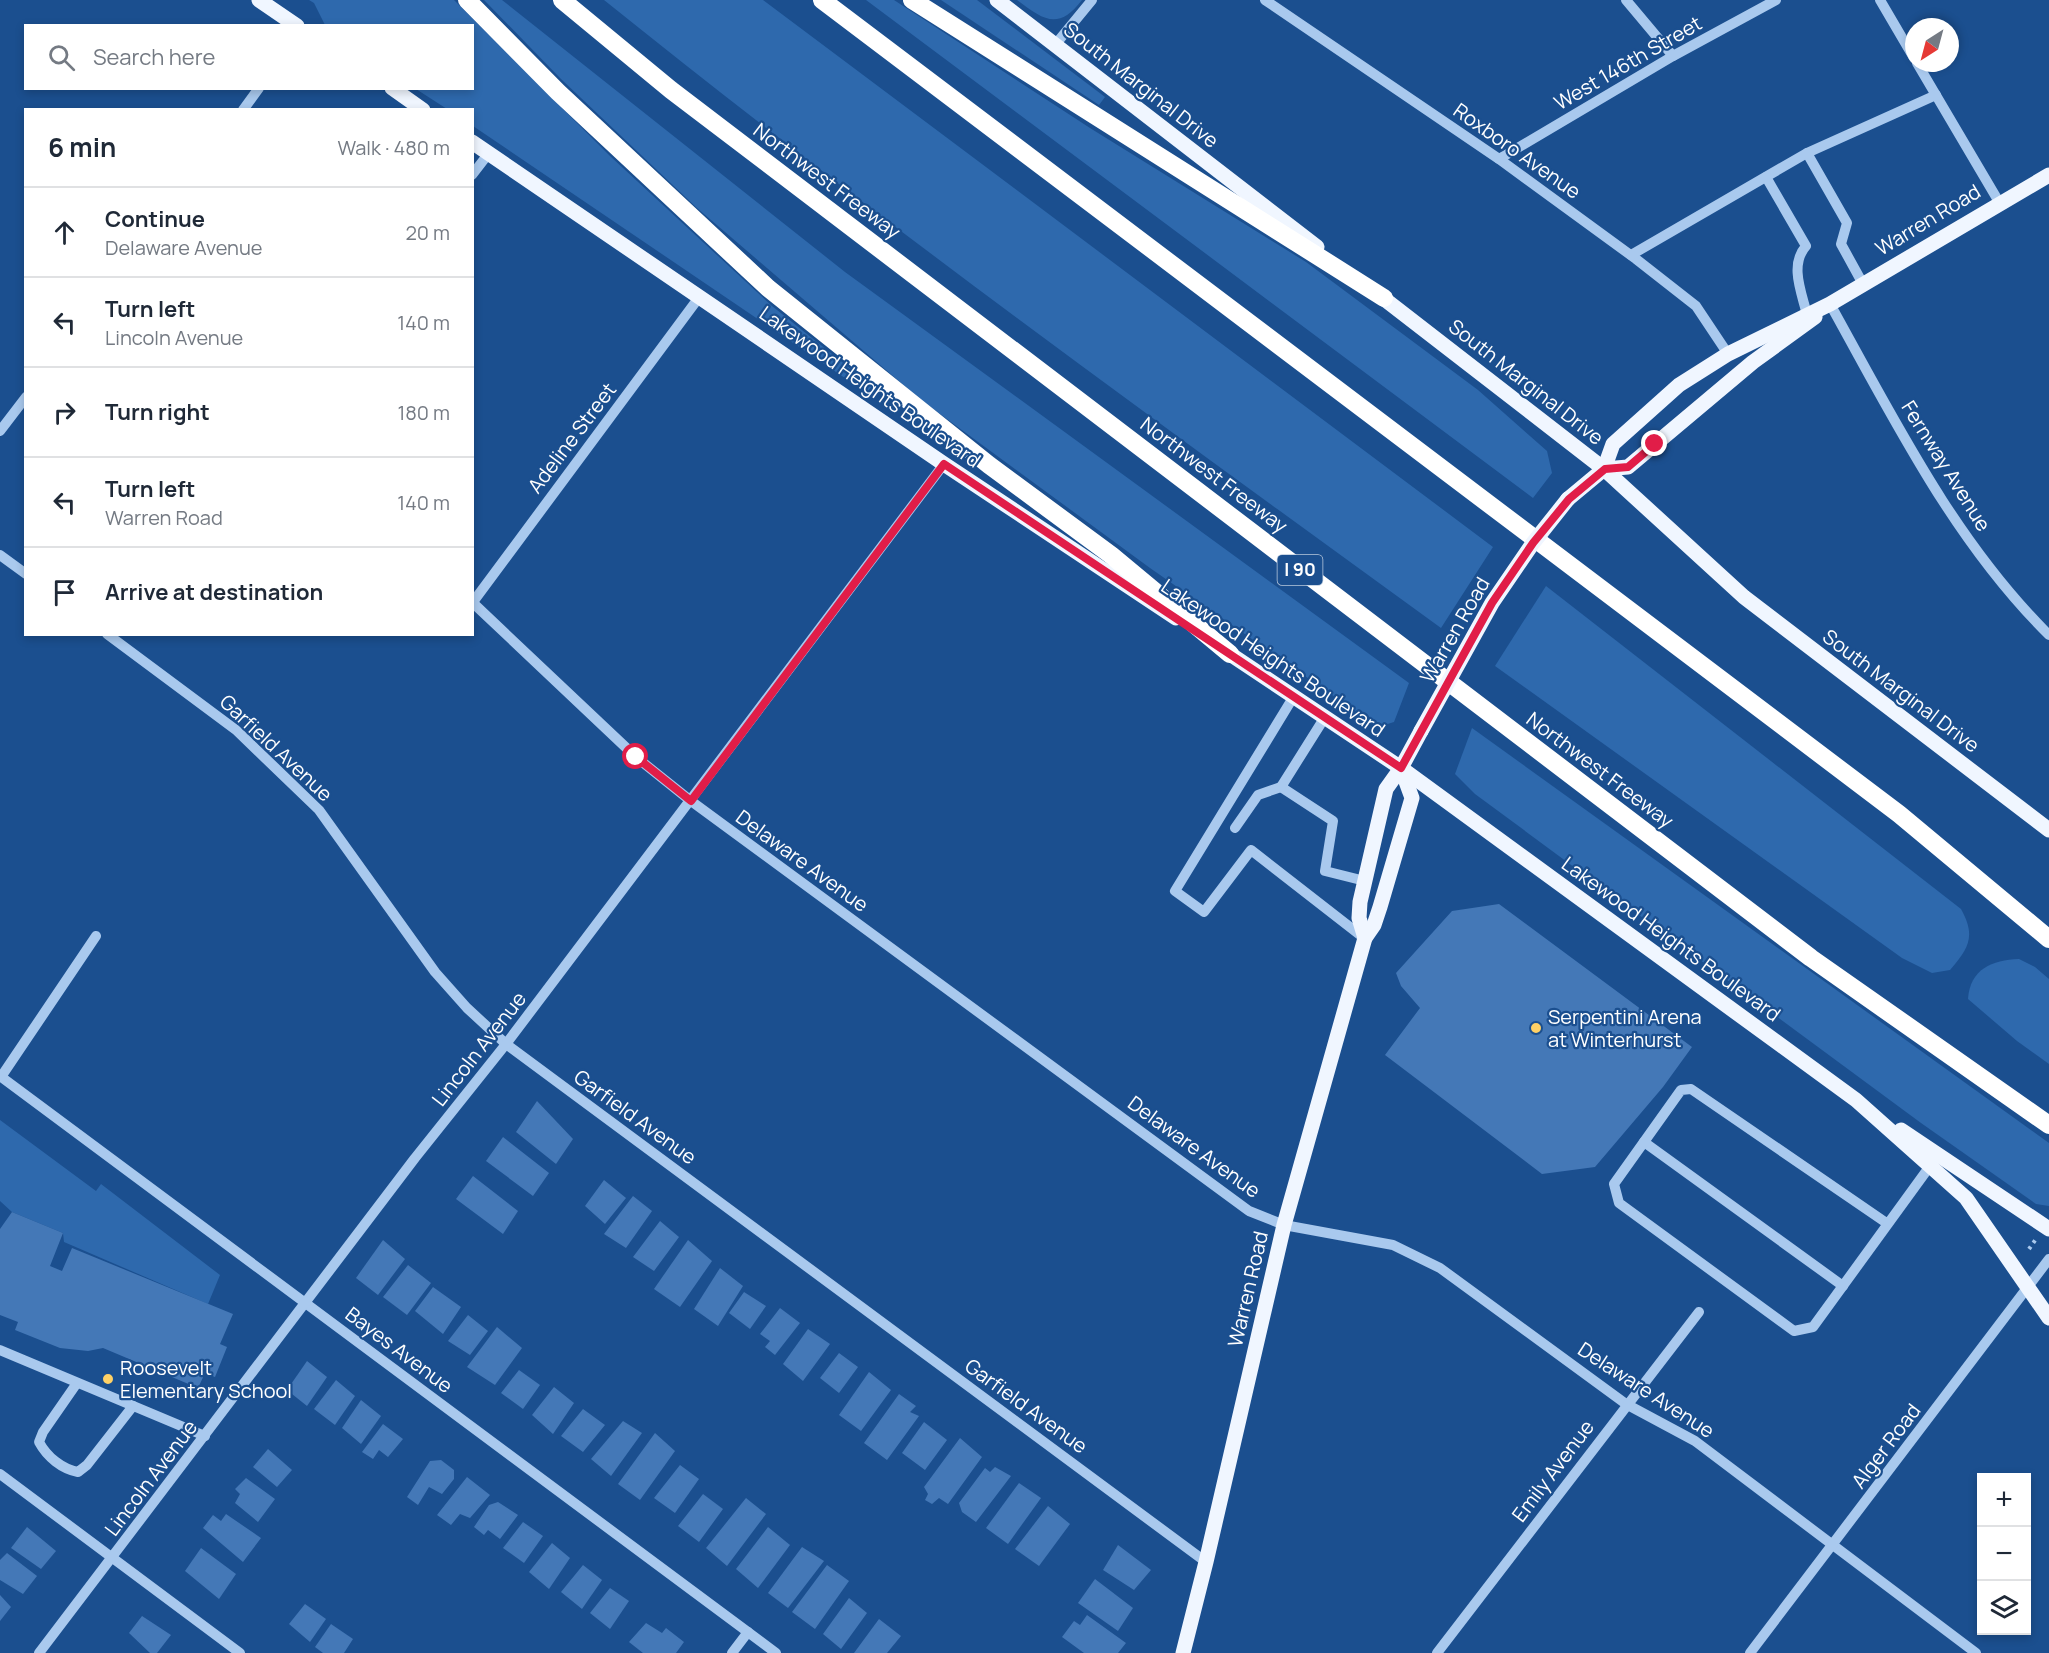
<!DOCTYPE html>
<html lang="en">
<head>
<meta charset="utf-8">
<style>
	body { margin:0; font-family:Manrope,sans-serif; background:#f2f2f3; color:#1f2937 }
	.controls { position:absolute; right:18px; bottom:18px; display:grid; overflow:hidden; border-radius:0px; box-shadow:0 3px 9px #0003 }
	.controls button { width:54px; height:54px; display:grid; place-items:center; padding:0; border:0; border-bottom:2px solid #e0e1e3; background:#fff; color:#1f2937; font:30px sans-serif }
	.compass { position:absolute; left:1905px; top:18px; width:54px; height:54px; border-radius:50%; background:#fff; box-shadow:0 3px 9px #0003; rotate:216deg }
	.stop { position:absolute; width:18px; height:18px; margin:-14px; border:4px solid #e11d48; border-radius:50%; background:#fff }
	.stop.end { background:#e11d48; border-color:#fff; box-shadow:0 2px 6px #0008 }
	.list { margin:0; padding:0; list-style:none }
	h2 { display:flex; justify-content:space-between; align-items:center; height:78px; margin:0; padding:0 24px; font-size:26px }
	h2 small { font-size:20px; font-weight:400; color:#747a83 }
	.list li { display:grid; grid-template-columns:39px 1fr auto; gap:18px; align-items:center; box-sizing:border-box; height:90px; padding:0 24px; border-top:2px solid #e0e1e3 }
	.list b { display:block; font-size:22px; white-space:nowrap }
	.list p { margin:0; font-size:20px; white-space:nowrap; color:#747a83 }
	.list em { font-size:20px; font-style:normal; color:#747a83 }
	.icon { flex:none; width:33px; height:33px; fill:none; stroke:currentColor; stroke-width:2; stroke-linecap:round; stroke-linejoin:round }
	.map { position:relative; flex:none; width:2049px; height:1653px; overflow:hidden }
	.search { position:absolute; background:#fff; box-shadow:0 3px 9px #0003; left:24px; top:24px; width:450px; height:66px; display:flex; align-items:center; gap:15px; box-sizing:border-box; padding:0 21px; border-radius:0px; color:#747a83; font-size:22px }
	.panel { position:absolute; background:#fff; box-shadow:0 3px 9px #0003; left:24px; top:108px; width:450px; height:528px; border-radius:0px }
	.map>svg:first-child { display:block }
</style>
</head>
<body>
<div class="map">
<svg width="2049" height="1653" viewBox="0 0 2049 1653">
	<rect width="100%" height="100%" fill="#1b4f8f"/>
	<g fill="#2e69ad">
		<path d="M 309,0 L 454,0 L 610,156 L 772,306 L 872,386 L 867,393 L 473,126 L 472,110 L 447,109 L 416,89 L 472,88 L 472,26 L 325,25 L 314,3 Z"/>
		<path d="M 484,0 L 502,0 L 845,272 L 1409,683 L 1394,722 L 1378,727 L 1150,568 L 921,400 L 697,208 L 561,79 Z"/>
		<path d="M 604,0 L 763,0 L 1493,547 L 1441,628 C 1159,423 876,219 604,0 Z"/>
		<path d="M 866,0 L 894,0 L 1090,128 L 1306,262 L 1478,390 L 1547,451 L 1552,473 L 1533,498 Z"/>
		<path d="M 941,0 L 977,0 L 1105,97 L 1099,105 Z"/>
		<path d="M 1017,0 L 1082,0 C 1058,31 1044,20 1017,0 Z"/>
		<path d="M 1546,586 L 1961,909 C 1976,936 1969,948 1950,970 L 1932,973 L 1902,958 L 1495,666 Z"/>
		<path d="M 1472,728 L 2049,1143 L 2049,1206 L 2036,1204 L 1921,1123 L 1475,794 L 1455,774 Z"/>
		<path d="M 2019,959 L 2035,967 L 2049,979 L 2049,1064 L 2017,1041 L 1968,999 C 1970,969 1992,960 2019,959 Z"/>
		<path d="M 0,1120 L 96,1191 L 101,1184 L 220,1275 L 208,1304 L 64,1242 L 63,1233 L 12,1212 L 0,1201 Z"/>
	</g>
	<g fill="#4478b7">
		<path d="M 1499,904 L 1692,1047 L 1663,1087 L 1595,1167 L 1542,1174 L 1385,1055 L 1420,1008 L 1401,986 L 1396,973 L 1452,911 Z"/>
		<path d="M 537,1101 L 573,1139 L 556,1164 L 516,1132 Z"/>
		<path d="M 503,1137 L 549,1173 L 533,1196 L 486,1161 Z"/>
		<path d="M 473,1176 L 518,1211 L 503,1234 L 456,1199 Z"/>
		<path d="M 604,1180 L 626,1198 L 605,1224 L 585,1206 Z"/>
		<path d="M 633,1196 L 652,1211 L 626,1248 L 604,1234 Z"/>
		<path d="M 12,1212 L 63,1233 L 50,1266 L 62,1271 L 72,1248 L 233,1314 L 220,1344 L 227,1347 L 215,1377 L 205,1373 L 198,1388 L 103,1348 L 88,1351 L 60,1348 L 15,1330 L 18,1322 L 0,1315 L 0,1229 Z"/>
		<path d="M 660,1221 L 679,1237 L 654,1271 L 633,1257 Z"/>
		<path d="M 383,1240 L 405,1259 L 378,1295 L 356,1278 Z"/>
		<path d="M 688,1240 L 712,1261 L 680,1307 L 654,1289 Z"/>
		<path d="M 408,1265 L 431,1283 L 407,1315 L 383,1297 Z"/>
		<path d="M 720,1268 L 743,1286 L 718,1326 L 694,1309 Z"/>
		<path d="M 433,1287 L 461,1307 L 443,1334 L 415,1311 Z"/>
		<path d="M 744,1292 L 766,1306 L 750,1329 L 729,1313 Z"/>
		<path d="M 780,1308 L 800,1323 L 775,1355 L 765,1347 L 770,1341 L 760,1334 Z"/>
		<path d="M 468,1315 L 488,1331 L 470,1355 L 448,1341 Z"/>
		<path d="M 497,1327 L 522,1348 L 495,1385 L 467,1367 Z"/>
		<path d="M 808,1329 L 830,1344 L 803,1381 L 783,1364 Z"/>
		<path d="M 839,1353 L 858,1367 L 839,1393 L 820,1378 Z"/>
		<path d="M 307,1361 L 327,1377 L 307,1406 L 287,1390 Z"/>
		<path d="M 519,1370 L 540,1385 L 523,1409 L 501,1393 Z"/>
		<path d="M 869,1372 L 891,1390 L 861,1431 L 839,1415 Z"/>
		<path d="M 336,1380 L 355,1396 L 335,1425 L 314,1409 Z"/>
		<path d="M 554,1387 L 574,1403 L 553,1434 L 532,1415 Z"/>
		<path d="M 899,1394 L 916,1406 L 910,1412 L 919,1416 L 887,1460 L 864,1443 Z"/>
		<path d="M 361,1400 L 381,1416 L 361,1444 L 342,1428 Z"/>
		<path d="M 583,1409 L 605,1425 L 583,1452 L 561,1436 Z"/>
		<path d="M 623,1421 L 642,1433 L 611,1476 L 591,1459 Z"/>
		<path d="M 924,1422 L 947,1440 L 925,1470 L 902,1453 Z"/>
		<path d="M 383,1424 L 403,1439 L 388,1457 L 379,1450 L 373,1459 L 362,1452 Z"/>
		<path d="M 655,1433 L 675,1451 L 640,1500 L 618,1484 Z"/>
		<path d="M 960,1438 L 982,1457 L 948,1504 L 939,1498 L 932,1504 L 925,1500 L 928,1494 L 924,1487 Z"/>
		<path d="M 268,1449 L 292,1470 L 277,1487 L 253,1467 Z"/>
		<path d="M 441,1460 L 454,1470 L 454,1479 L 442,1494 L 429,1487 L 418,1505 L 407,1497 L 430,1461 Z"/>
		<path d="M 680,1465 L 699,1479 L 675,1513 L 654,1498 Z"/>
		<path d="M 995,1467 L 1011,1476 L 976,1522 L 962,1512 L 959,1503 L 985,1468 L 990,1472 Z"/>
		<path d="M 467,1477 L 490,1495 L 470,1518 L 460,1514 L 451,1525 L 437,1515 Z"/>
		<path d="M 246,1478 L 275,1499 L 258,1522 L 235,1503 L 240,1494 L 235,1489 Z"/>
		<path d="M 1019,1483 L 1041,1498 L 1008,1544 L 986,1528 Z"/>
		<path d="M 703,1494 L 723,1509 L 699,1542 L 678,1526 Z"/>
		<path d="M 746,1498 L 766,1514 L 727,1566 L 706,1548 Z"/>
		<path d="M 498,1502 L 518,1515 L 500,1539 L 488,1530 L 484,1535 L 474,1527 L 489,1505 Z"/>
		<path d="M 1048,1506 L 1070,1524 L 1039,1566 L 1015,1549 Z"/>
		<path d="M 226,1514 L 261,1538 L 243,1562 L 203,1528 L 213,1515 L 221,1521 Z"/>
		<path d="M 523,1522 L 543,1536 L 524,1563 L 503,1548 Z"/>
		<path d="M 27,1527 L 56,1551 L 41,1569 L 11,1548 Z"/>
		<path d="M 768,1527 L 790,1545 L 758,1588 L 736,1569 Z"/>
		<path d="M 552,1543 L 570,1558 L 549,1589 L 529,1572 Z"/>
		<path d="M 1118,1545 L 1151,1570 L 1134,1590 L 1103,1570 Z"/>
		<path d="M 802,1547 L 824,1561 L 788,1608 L 768,1593 Z"/>
		<path d="M 201,1548 L 236,1574 L 219,1599 L 185,1571 Z"/>
		<path d="M 7,1553 L 37,1576 L 23,1594 L 0,1580 L 0,1560 Z"/>
		<path d="M 583,1565 L 602,1580 L 582,1609 L 561,1592 Z"/>
		<path d="M 827,1565 L 849,1581 L 815,1629 L 792,1612 Z"/>
		<path d="M 1095,1579 L 1133,1608 L 1118,1631 L 1078,1603 Z"/>
		<path d="M 610,1588 L 629,1601 L 610,1629 L 590,1613 Z"/>
		<path d="M 0,1595 L 11,1607 L 0,1621 Z"/>
		<path d="M 849,1598 L 867,1613 L 841,1649 L 823,1634 Z"/>
		<path d="M 305,1604 L 326,1619 L 310,1642 L 289,1624 Z"/>
		<path d="M 1087,1615 L 1126,1643 L 1118,1653 L 1084,1653 L 1062,1637 L 1074,1621 L 1080,1625 Z"/>
		<path d="M 142,1616 L 171,1635 L 157,1653 L 150,1653 L 129,1633 Z"/>
		<path d="M 879,1619 L 901,1636 L 887,1653 L 854,1653 Z"/>
		<path d="M 646,1623 L 662,1633 L 666,1628 L 684,1642 L 676,1653 L 643,1653 L 629,1642 Z"/>
		<path d="M 331,1624 L 353,1639 L 344,1653 L 323,1653 L 315,1647 Z"/>
	</g>
	<g fill="none" stroke-linecap="round" stroke-linejoin="round">
		<path stroke="#a9c9ee" stroke-width="4" stroke-dasharray="3 4.5" stroke-linecap="butt" d="M 2029,1249 L 2036,1239"/>
		<g stroke="#a9c9ee" stroke-width="10">
			<path d="M 1265,0 L 1499,159 L 1636,259 L 1696,306 L 1728,354"/>
			<path d="M 1626,0 L 1673,56"/>
			<path d="M 1880,0 L 1914,58"/>
			<path d="M 1055,45 L 1092,0"/>
			<path d="M 1917,63 L 1999,202"/>
			<path d="M 243,110 L 259,88"/>
			<path d="M 1807,153 L 1847,223 L 1841,244 L 1863,284"/>
			<path d="M 1499,159 L 1673,56 L 1776,0"/>
			<path d="M 472,175 L 489,153"/>
			<path d="M 1766,177 L 1806,246 C 1789,265 1802,293 1807,315"/>
			<path d="M 1631,255 L 1807,153 L 1936,95"/>
			<path d="M 1830,304 C 1894,419 1954,541 2049,635"/>
			<path d="M 0,431 L 26,397"/>
			<path d="M 0,555 L 26,574"/>
			<path d="M 472,602 L 636,757 L 691,801 L 1249,1211 L 1284,1225 L 1393,1245 L 1440,1268 L 1626,1404 L 1695,1441 L 1976,1653"/>
			<path d="M 473,602 L 700,296"/>
			<path d="M 107,634 L 236,730 L 319,810 L 435,972 L 467,1008 L 506,1044 L 1206,1562"/>
			<path d="M 1294,696 L 1175,891 L 1204,912 L 1251,850 L 1364,938"/>
			<path d="M 1325,717 L 1281,787 L 1333,821 L 1325,871 L 1365,881"/>
			<path d="M 1235,828 L 1258,795 L 1281,787"/>
			<path d="M 0,1076 L 776,1653"/>
			<path d="M 1,1077 L 96,936"/>
			<path d="M 1644,1142 L 1843,1286"/>
			<path d="M 1888,1224 L 1691,1089 L 1681,1090 L 1614,1184 L 1619,1203 L 1794,1331 L 1813,1327 L 1930,1166"/>
			<path d="M 0,1350 L 205,1436"/>
			<path d="M 77,1383 L 43,1432 L 39,1442 C 47,1457 62,1469 78,1472 L 87,1465 L 133,1406"/>
			<path d="M 0,1474 L 240,1653"/>
			<path d="M 39,1653 L 415,1158 L 506,1044 L 944,464"/>
			<path d="M 732,1653 L 748,1632"/>
			<path d="M 1437,1653 L 1699,1312"/>
			<path d="M 1750,1653 L 2049,1259"/>
		</g>
		<g stroke="#f0f6ff" stroke-width="15">
			<path d="M 259,0 L 297,26"/>
			<path d="M 997,0 L 1317,247"/>
			<path d="M 392,88 L 423,110"/>
			<path d="M 472,142 L 944,464 L 1176,618"/>
			<path d="M 1374,291 L 1604,469 L 1744,597 L 2049,830"/>
			<path d="M 1604,469 L 1628,467 L 1753,362 L 1815,317"/>
			<path d="M 1568,499 L 1604,469 L 1613,444 L 1679,385 L 1728,354 L 1830,304 L 2049,175"/>
			<path d="M 1221,648 L 1401,768 L 1856,1100 L 1966,1198 L 2049,1318"/>
			<path d="M 1365,938 L 1359,918 L 1360,902 L 1386,789 L 1401,768 L 1421,731"/>
			<path d="M 1901,1130 L 2049,1229"/>
			<path d="M 1183,1653 L 1206,1562 L 1284,1225 L 1365,938 L 1374,925 L 1380,907 L 1412,798 L 1401,768"/>
		</g>
		<g stroke="#fff" stroke-width="18">
			<path d="M 467,0 L 558,92 L 768,288 L 989,465 L 1111,555 L 1230,654"/>
			<path d="M 562,0 L 671,90 L 1811,958 L 2049,1125"/>
			<path d="M 822,0 L 1899,814 L 2049,939"/>
			<path d="M 912,0 L 1384,298"/>
		</g>
		<path stroke="#f0f6ff" stroke-width="15" d="M 1421,731 L 1492,603 L 1533,543 L 1568,499"/>
	</g>
	<g fill="none" stroke-linecap="round" stroke-linejoin="round">
		<path stroke="#e11d48" stroke-width="8" d="M 636,757 L 691,801 L 944,464 L 1401,768 L 1492,603 L 1533,543 L 1569,499 L 1605,469 L 1628,467 L 1655,444"/>
	</g>
	<g fill="#ffd166" stroke="#1b4f8f" stroke-width="2">
		<circle cx="1536" cy="1028" r="6"/>
		<circle cx="108" cy="1379" r="6"/>
	</g>
	<g text-anchor="middle" stroke-width="4.5" stroke-linejoin="round" paint-order="stroke">
		<rect fill="#1b4f8f" stroke="#bbcadd" stroke-width="1.5" x="1277.5" y="555" width="45" height="30" rx="4.5"/>
		<g font-size="18" font-weight="bold" fill="#fff">
			<text x="1300" y="576">I 90</text>
		</g>
		<g font-size="20" fill="#fff" stroke="#1b4f8f">
			<text transform="translate(1628 63) rotate(-30)" y="7">West 146th Street</text>
			<text transform="translate(1141 85) rotate(38)" y="7">South Marginal Drive</text>
			<text transform="translate(1517 151) rotate(35)" y="7">Roxboro Avenue</text>
			<text transform="translate(827 181) rotate(37)" y="7">Northwest Freeway</text>
			<text transform="translate(1928 220) rotate(-31)" y="7">Warren Road</text>
			<text transform="translate(1526 382) rotate(38)" y="7">South Marginal Drive</text>
			<text transform="translate(870 387) rotate(35)" y="7">Lakewood Heights Boulevard</text>
			<text transform="translate(572 438) rotate(-53)" y="7">Adeline Street</text>
			<text transform="translate(1946 466) rotate(58)" y="7">Fernway Avenue</text>
			<text transform="translate(1214 475) rotate(37)" y="7">Northwest Freeway</text>
			<text transform="translate(1455 630) rotate(-60)" y="7">Warren Road</text>
			<text transform="translate(1273 658) rotate(34)" y="7">Lakewood Heights Boulevard</text>
			<text transform="translate(1901 691) rotate(37)" y="7">South Marginal Drive</text>
			<text transform="translate(276 748) rotate(43)" y="7">Garfield Avenue</text>
			<text transform="translate(1600 770) rotate(37)" y="7">Northwest Freeway</text>
			<text transform="translate(802 861) rotate(36)" y="7">Delaware Avenue</text>
			<text transform="translate(1671 939) rotate(36)" y="7">Lakewood Heights Boulevard</text>
			<text transform="translate(479 1049) rotate(-52)" y="7">Lincoln Avenue</text>
			<text transform="translate(635 1117) rotate(36)" y="7">Garfield Avenue</text>
			<text transform="translate(1194 1147) rotate(36)" y="7">Delaware Avenue</text>
			<text transform="translate(1248 1289) rotate(-77)" y="7">Warren Road</text>
			<text transform="translate(399 1350) rotate(37)" y="7">Bayes Avenue</text>
			<text transform="translate(1646 1390) rotate(33)" y="7">Delaware Avenue</text>
			<text transform="translate(1026 1406) rotate(36)" y="7">Garfield Avenue</text>
			<text transform="translate(1886 1446) rotate(-53)" y="7">Alger Road</text>
			<text transform="translate(1553 1471) rotate(-53)" y="7">Emily Avenue</text>
			<text transform="translate(151 1478) rotate(-53)" y="7">Lincoln Avenue</text>
		</g>
		<g font-size="20" fill="#fff" stroke="#1b4f8f" text-anchor="start">
			<text x="1548" y="1024">Serpentini Arena<tspan x="1548" dy="23">at Winterhurst</tspan></text>
			<text x="120" y="1375">Roosevelt<tspan x="120" dy="23">Elementary School</tspan></text>
		</g>
	</g>
</svg>
<div class="controls">
<button>+</button>
<button>−</button>
<button><svg class="icon" aria-label="layers" viewBox="0 0 24 24"><path d="M12 4l9 5-9 5-9-5zM3 14l9 5 9-5"/></svg></button>
</div>
<svg class="compass" viewBox="-18 -18 36 36"><path d="M0-13l5 13h-10z" fill="#e53935"/><path d="M0 13l5-13h-10z" fill="#747a83"/></svg>
<div class="stop" style="left:636px;top:757px"></div>
<div class="stop end" style="left:1655px;top:444px"></div>
<div class="search"><svg class="icon" aria-label="search" viewBox="0 0 24 24"><circle cx="10" cy="10" r="6"/><path d="M15 15l6 6"/></svg>Search here</div>
<section class="panel">
<h2>6 min<small>Walk · 480 m</small></h2>
<ul class="list">
<li><svg class="icon" aria-label="ahead" viewBox="0 0 24 24"><path d="M12 20V5M6 11l6-6 6 6"/></svg><div><b>Continue</b><p>Delaware Avenue</p></div><em>20 m</em></li>
<li><svg class="icon" aria-label="left" viewBox="0 0 24 24"><path d="M17 20v-9H6M10 6l-5 5 5 5"/></svg><div><b>Turn left</b><p>Lincoln Avenue</p></div><em>140 m</em></li>
<li><svg class="icon" aria-label="right" viewBox="0 0 24 24"><path d="M7 20v-9h11M14 6l5 5-5 5"/></svg><div><b>Turn right</b></div><em>180 m</em></li>
<li><svg class="icon" aria-label="left" viewBox="0 0 24 24"><path d="M17 20v-9H6M10 6l-5 5 5 5"/></svg><div><b>Turn left</b><p>Warren Road</p></div><em>140 m</em></li>
<li><svg class="icon" aria-label="arrive" viewBox="0 0 24 24"><path d="M6 21V4h12l-3 4 3 4H6"/></svg><div><b>Arrive at destination</b></div></li>
</ul>
</section>
</div>
</body>
</html>
